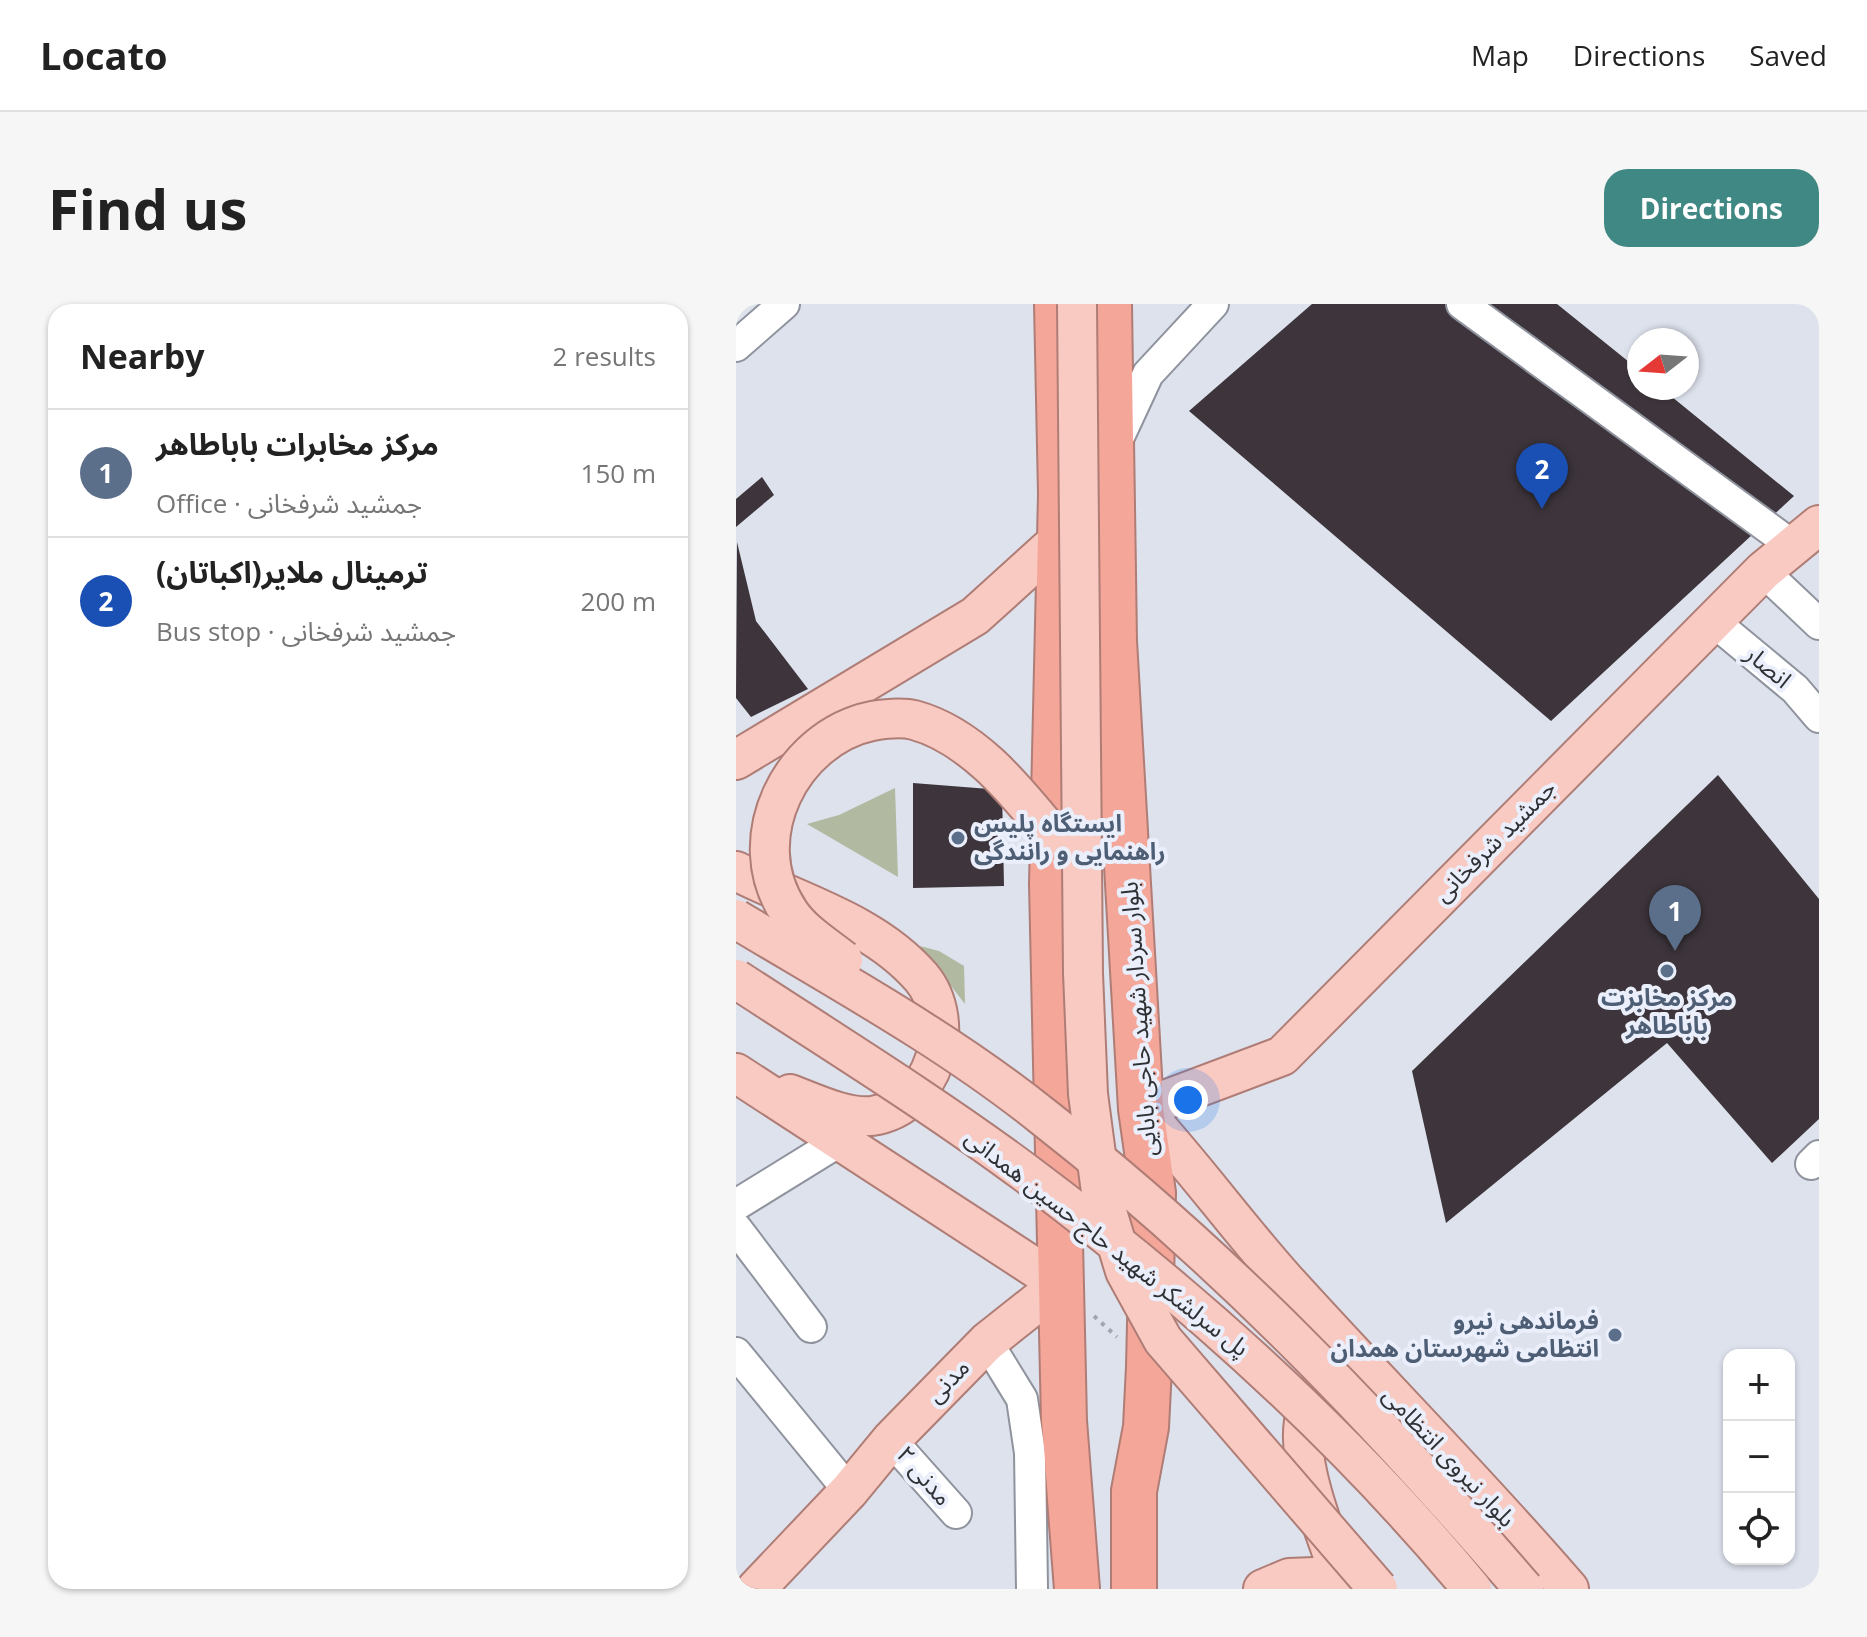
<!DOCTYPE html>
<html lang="en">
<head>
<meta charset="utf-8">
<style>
	body { margin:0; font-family:"Open Sans","Noto Sans Arabic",sans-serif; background:#f6f6f6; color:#222 }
	.controls { position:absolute; right:24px; bottom:24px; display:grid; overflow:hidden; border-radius:16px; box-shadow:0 2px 6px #0004 }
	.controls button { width:72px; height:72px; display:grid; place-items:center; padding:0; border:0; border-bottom:2px solid #e0e0e0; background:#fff; color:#222; font:40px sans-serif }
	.compass { position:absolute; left:891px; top:24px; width:72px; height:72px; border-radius:50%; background:#fff; box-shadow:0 2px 6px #0004; rotate:253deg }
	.you { position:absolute; left:452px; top:796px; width:28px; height:28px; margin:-20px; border:6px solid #fff; border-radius:50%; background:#1a73e8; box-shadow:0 0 0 12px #1a73e833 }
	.badge { display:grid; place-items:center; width:52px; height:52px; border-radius:50%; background:#408883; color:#fff; font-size:26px; font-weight:700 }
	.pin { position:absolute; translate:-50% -66px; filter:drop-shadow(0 2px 4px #0008) }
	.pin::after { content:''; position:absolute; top:42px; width:28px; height:24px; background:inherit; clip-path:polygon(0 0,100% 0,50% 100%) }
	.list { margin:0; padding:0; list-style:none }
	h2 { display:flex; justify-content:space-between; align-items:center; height:104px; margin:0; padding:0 32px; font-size:34px }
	h2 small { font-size:26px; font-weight:400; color:#767676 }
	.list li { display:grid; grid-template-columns:52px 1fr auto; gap:24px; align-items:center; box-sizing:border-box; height:128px; padding:0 32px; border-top:2px solid #e0e0e0 }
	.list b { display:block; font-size:30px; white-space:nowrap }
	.list p { margin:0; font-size:26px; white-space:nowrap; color:#767676 }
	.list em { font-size:26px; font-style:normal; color:#767676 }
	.icon { flex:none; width:44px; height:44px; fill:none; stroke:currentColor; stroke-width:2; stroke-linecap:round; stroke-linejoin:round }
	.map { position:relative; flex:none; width:1083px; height:1285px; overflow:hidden; border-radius:24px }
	header { display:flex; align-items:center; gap:48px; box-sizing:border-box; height:112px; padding:0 40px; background:#fff; border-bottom:2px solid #e0e0e0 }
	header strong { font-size:38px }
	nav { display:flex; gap:44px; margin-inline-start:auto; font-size:28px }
	.intro { display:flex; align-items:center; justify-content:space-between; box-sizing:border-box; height:192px; padding:0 48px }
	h1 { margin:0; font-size:56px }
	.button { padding:20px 36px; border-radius:24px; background:#408883; color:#fff; font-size:28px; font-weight:700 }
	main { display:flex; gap:48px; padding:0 48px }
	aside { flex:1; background:#fff; border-radius:24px; box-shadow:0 2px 6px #0004 }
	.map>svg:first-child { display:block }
</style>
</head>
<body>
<header>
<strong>Locato</strong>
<nav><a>Map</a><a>Directions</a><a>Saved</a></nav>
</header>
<div class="intro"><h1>Find us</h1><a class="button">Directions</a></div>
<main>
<aside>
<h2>Nearby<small>2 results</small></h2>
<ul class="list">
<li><span class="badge" style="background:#5c6f8a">1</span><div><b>مرکز مخابرات باباطاهر</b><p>Office · جمشید شرفخانی</p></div><em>150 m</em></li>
<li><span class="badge" style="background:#1a4fb4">2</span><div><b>ترمینال ملایر(اکباتان)</b><p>Bus stop · جمشید شرفخانی</p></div><em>200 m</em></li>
</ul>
</aside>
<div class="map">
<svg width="1083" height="1285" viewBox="0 0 1083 1285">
	<rect width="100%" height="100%" fill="#dde2ed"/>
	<g fill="#b1b9a1">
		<path d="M 159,484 L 162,573 L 71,520 L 103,511 Z"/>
		<path d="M 184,642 L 203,647 L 228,662 L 229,700 Z"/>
	</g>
	<g fill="#3d353b">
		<path d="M 576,0 L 821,0 L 903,66 L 903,84 L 925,84 L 1058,192 L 815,417 L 453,107 Z"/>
		<path d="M 26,173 L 38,191 L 0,223 L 0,195 Z"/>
		<path d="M 1,238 L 20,317 L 72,385 L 15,413 L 0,394 Z"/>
		<path d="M 982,471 L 1083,595 L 1083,815 L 1036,859 L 931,739 L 710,919 L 676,767 Z"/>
		<path d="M 177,479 L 266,486 L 268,582 L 177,584 Z"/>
	</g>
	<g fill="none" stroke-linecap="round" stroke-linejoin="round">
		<defs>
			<g id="minor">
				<path d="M 726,0 L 1057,242"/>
				<path d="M 0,42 L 48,0"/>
				<path d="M 380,139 L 412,70 L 477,0"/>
				<path d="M 1027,267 L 1083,320"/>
				<path d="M 977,317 L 1059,385 L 1083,413"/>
				<path d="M 1075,860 L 1083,852"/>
				<path d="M 0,901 L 102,838"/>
				<path d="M 0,924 L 75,1023"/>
				<path d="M 251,1038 L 286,1095 L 294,1149 L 296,1285"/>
				<path d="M 0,1049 L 113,1187"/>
				<path d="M 155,1136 L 220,1209"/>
			</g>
			<g id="major">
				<path d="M 0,456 L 239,312 L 324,235"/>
				<path d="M 0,567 C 63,599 137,618 185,673 C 223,718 199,803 136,812 C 111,815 78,799 54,790"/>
				<path d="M 0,769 L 324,980 L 251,1038 L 155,1136 L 113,1187 L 20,1285"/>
				<path d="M 604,1272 C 586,1214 518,1074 629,1070"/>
				<path d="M 527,1285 L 553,1274 L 604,1272 L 614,1285"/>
				<path d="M 833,1285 C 742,1179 643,1080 549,976 C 499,920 456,860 405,805 L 546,752 L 1027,267 L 1083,221"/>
			</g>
			<g id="highway">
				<path d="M 321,0 L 325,190 L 316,580 L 328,1117 L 341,1285"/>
				<path d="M 373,0 L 378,337 L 405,805 L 417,889 L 413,1063 L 410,1123 L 398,1187 L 398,1285"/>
			</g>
		</defs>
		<use href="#minor" stroke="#8e939d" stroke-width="34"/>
		<use href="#major" stroke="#af7d76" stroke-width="42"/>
		<use href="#highway" stroke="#af7d76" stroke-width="48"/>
		<path stroke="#a1a5ad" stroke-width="4" stroke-dasharray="4 6" stroke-linecap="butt" d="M 358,1012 L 381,1033"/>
		<use href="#minor" stroke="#fff" stroke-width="30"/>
		<use href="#major" stroke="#f8cac2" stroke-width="38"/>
		<use href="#highway" stroke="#f4a699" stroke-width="44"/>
		<defs>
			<g id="major-bridge">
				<path d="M 341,0 L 347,669 L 352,790 L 365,888 L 389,967 L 427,1036 L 642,1285"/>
				<path d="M 0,615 C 103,677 211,736 305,811 C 487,953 638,1111 788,1285"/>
				<path d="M 107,656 C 88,641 66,628 53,608 C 4,535 55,434 136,417 C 148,415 166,413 178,416 C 237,432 280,487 317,532"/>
				<path d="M 0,675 C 98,739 197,800 291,870 C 454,992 606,1128 736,1285"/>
			</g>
		</defs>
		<use href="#major-bridge" stroke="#af7d76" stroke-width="42" stroke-linecap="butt"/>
		<use href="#major-bridge" stroke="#f8cac2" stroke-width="38"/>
	</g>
	<g fill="#5c6f8a" stroke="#eaeffb" stroke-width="3">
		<circle cx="222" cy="534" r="8"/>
		<circle cx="931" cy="667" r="8"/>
		<circle cx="879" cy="1031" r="8"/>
	</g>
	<g text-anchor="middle" stroke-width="8" stroke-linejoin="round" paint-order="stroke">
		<g font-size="24" fill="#2f3135" stroke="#eaeffb">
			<text transform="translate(1032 363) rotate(40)" y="8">انصار</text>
			<text transform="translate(759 537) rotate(-45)" y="8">جمشید شرفخانی</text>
			<text transform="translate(403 715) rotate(-94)" y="8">بلوار سردار شهید حاجی بابایی</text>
			<text transform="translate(371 939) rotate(38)" y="8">پل سرلشکر شهید حاج حسین همدانی</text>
			<text transform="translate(212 1077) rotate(-46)" y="8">مدنی</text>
			<text transform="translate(713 1153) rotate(47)" y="8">بلوار نیروی انتظامی</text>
			<text transform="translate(188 1172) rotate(49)" y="8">مدنی ۲</text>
		</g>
		<g font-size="24" font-weight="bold" fill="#4e5e75" stroke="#eaeffb" text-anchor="start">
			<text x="238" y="528">ایستگاه پلیس<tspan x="238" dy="28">راهنمایی و رانندگی</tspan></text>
			<text x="931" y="702" text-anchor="middle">مرکز مخابزت<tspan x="931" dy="28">باباطاهر</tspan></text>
			<text x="863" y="1025" text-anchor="end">فرماندهی نیرو<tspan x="863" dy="28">انتظامی شهرستان همدان</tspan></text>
		</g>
	</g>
</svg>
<div class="controls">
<button>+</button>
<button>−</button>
<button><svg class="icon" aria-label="locate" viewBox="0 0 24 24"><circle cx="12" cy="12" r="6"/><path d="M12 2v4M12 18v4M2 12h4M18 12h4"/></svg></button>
</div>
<svg class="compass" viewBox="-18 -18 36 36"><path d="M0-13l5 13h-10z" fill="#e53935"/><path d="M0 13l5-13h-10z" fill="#767676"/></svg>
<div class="you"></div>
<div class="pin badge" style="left:939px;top:647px;background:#5c6f8a">1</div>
<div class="pin badge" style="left:806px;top:205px;background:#1a4fb4">2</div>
</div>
</main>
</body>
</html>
